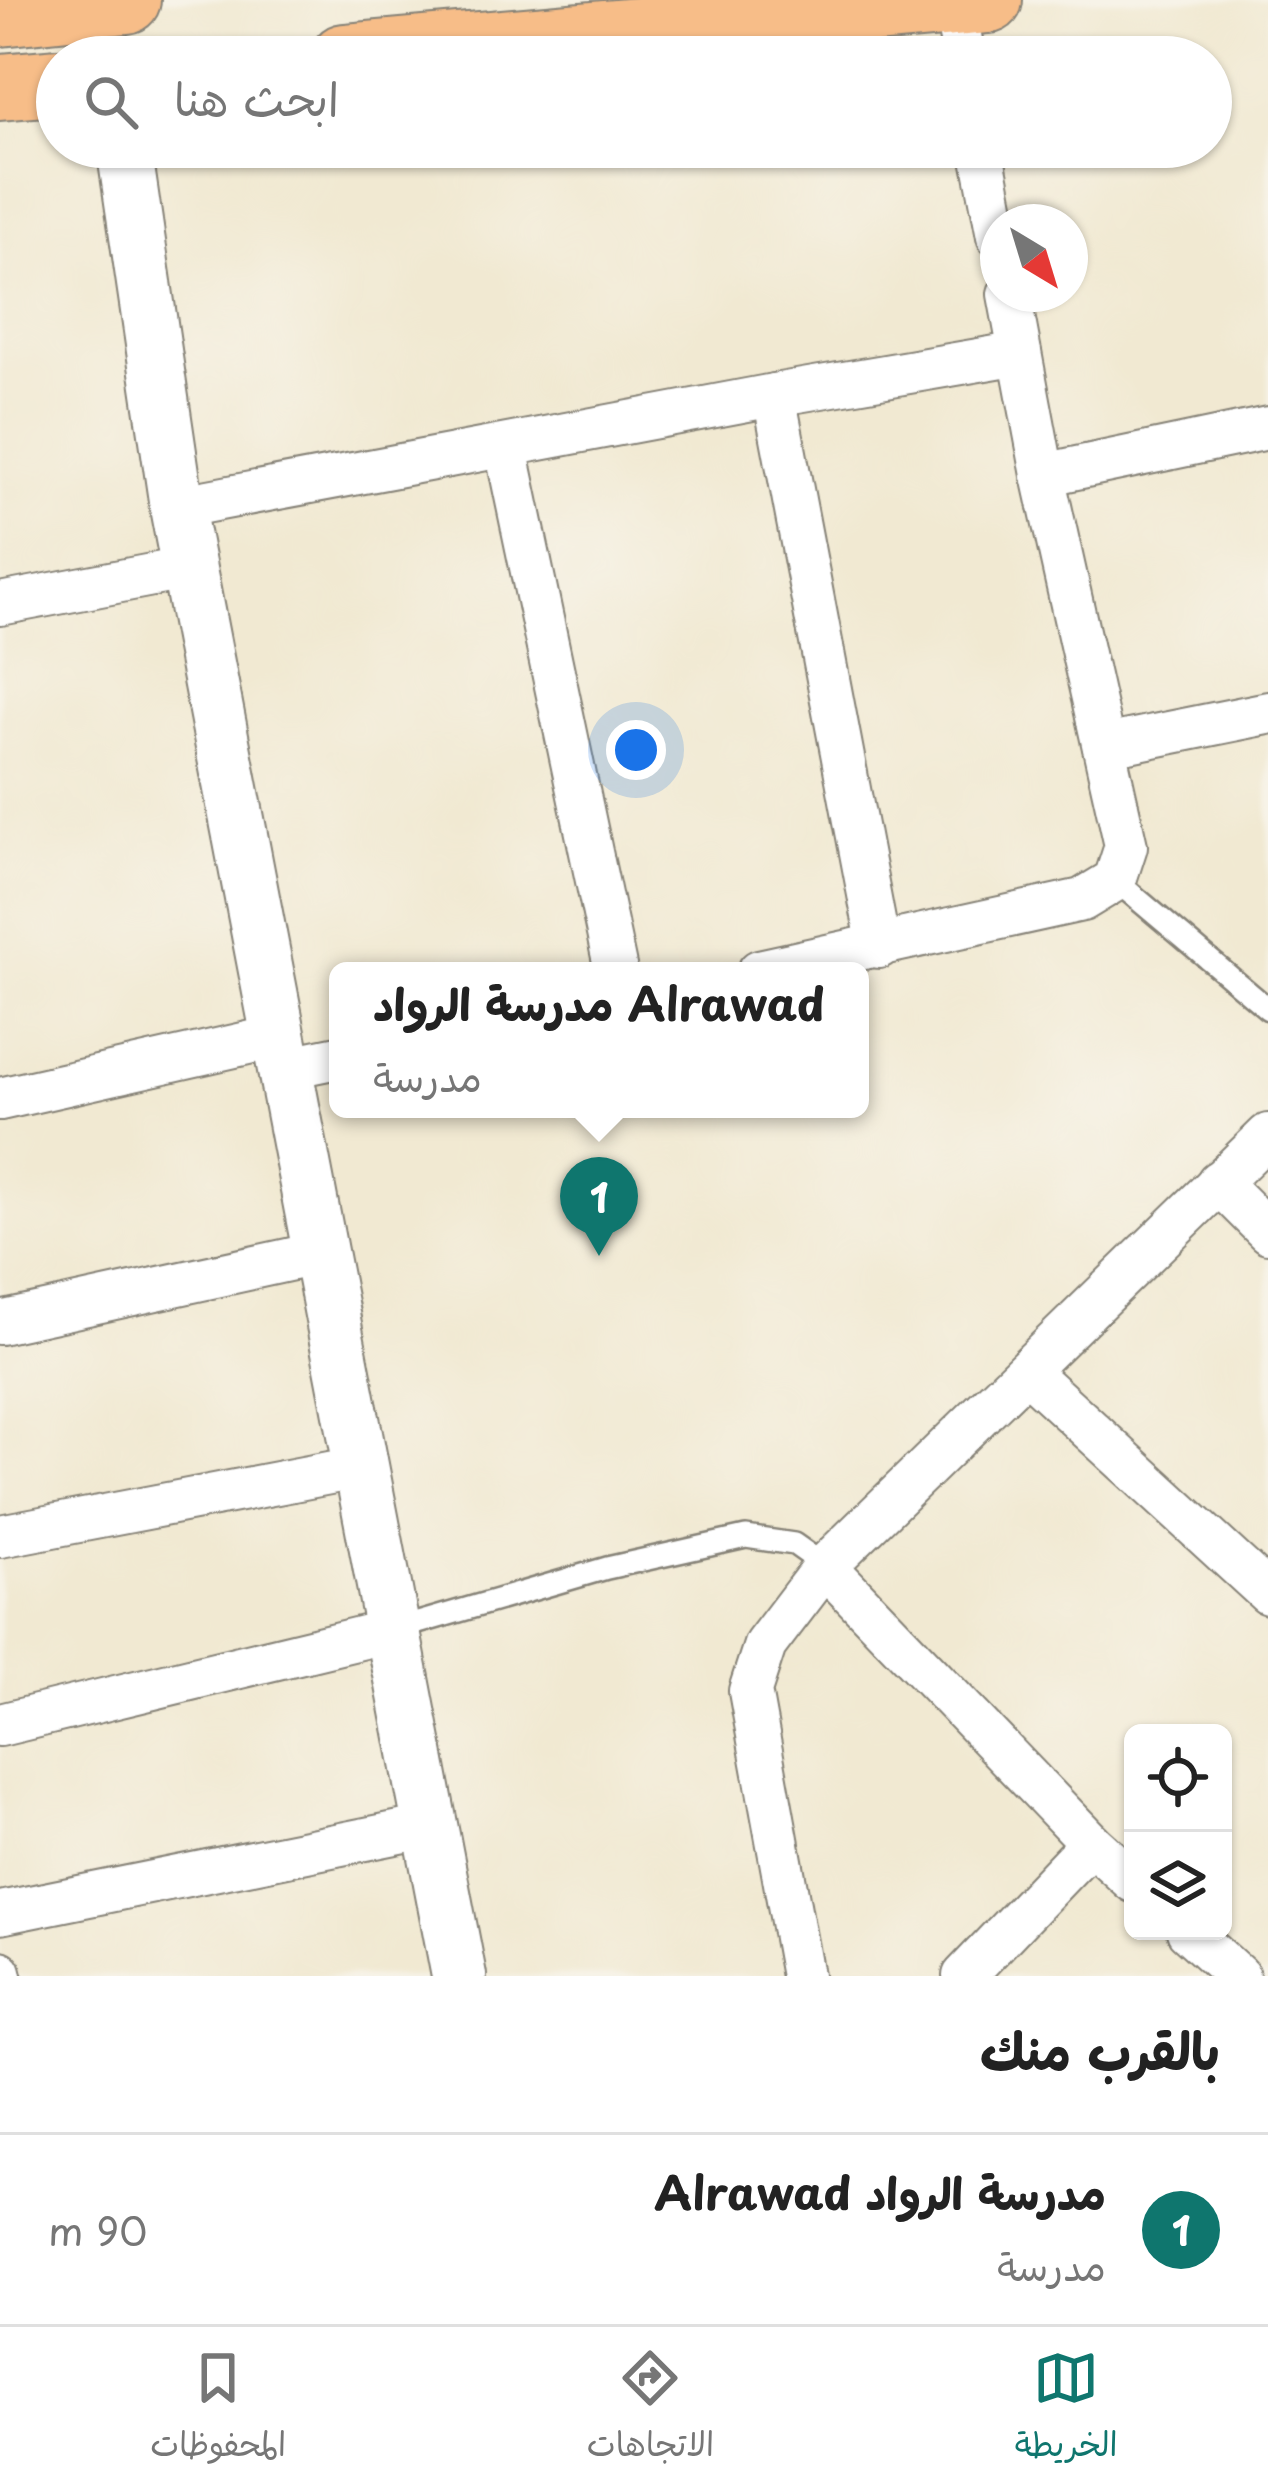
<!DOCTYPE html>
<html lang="ar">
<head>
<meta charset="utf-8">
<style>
	body { margin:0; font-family:"Playpen Sans","Playpen Sans Arabic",sans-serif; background:#f2f2f2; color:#222; direction:rtl }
	.controls { position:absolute; right:36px; bottom:36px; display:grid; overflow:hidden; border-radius:18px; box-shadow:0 3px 9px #0004 }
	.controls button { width:108px; height:108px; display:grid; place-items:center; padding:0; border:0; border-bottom:3px solid #e0e0e0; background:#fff; color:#222; font:60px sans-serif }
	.compass { position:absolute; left:980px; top:204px; width:108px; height:108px; border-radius:50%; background:#fff; box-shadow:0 3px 9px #0004; rotate:142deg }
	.you { position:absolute; left:636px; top:750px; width:42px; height:42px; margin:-30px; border:9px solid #fff; border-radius:50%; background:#1a73e8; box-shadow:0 0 0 18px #1a73e833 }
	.badge { display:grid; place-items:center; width:78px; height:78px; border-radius:50%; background:#0f766e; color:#fff; font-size:39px; font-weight:700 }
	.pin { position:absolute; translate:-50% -99px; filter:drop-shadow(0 3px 6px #0008) }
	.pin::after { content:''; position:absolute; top:63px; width:42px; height:36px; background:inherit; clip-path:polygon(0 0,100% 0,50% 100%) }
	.popup { position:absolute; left:329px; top:962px; width:540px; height:156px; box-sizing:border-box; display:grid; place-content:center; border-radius:18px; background:#fff; filter:drop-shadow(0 3px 9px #0005); font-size:39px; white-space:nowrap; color:#767676 }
	.popup b { font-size:45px; color:#222 }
	.popup::after { content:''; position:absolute; left:50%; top:100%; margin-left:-24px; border:24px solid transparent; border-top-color:#fff }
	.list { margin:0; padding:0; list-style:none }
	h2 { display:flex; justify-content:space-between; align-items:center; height:156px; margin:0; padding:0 48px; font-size:51px }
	h2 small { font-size:39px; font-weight:400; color:#767676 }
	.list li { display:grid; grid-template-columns:78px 1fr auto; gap:36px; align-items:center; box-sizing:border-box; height:192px; padding:0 48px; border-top:3px solid #e0e0e0 }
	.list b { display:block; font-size:45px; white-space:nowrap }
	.list p { margin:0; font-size:39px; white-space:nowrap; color:#767676 }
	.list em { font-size:39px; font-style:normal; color:#767676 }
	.icon { flex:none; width:66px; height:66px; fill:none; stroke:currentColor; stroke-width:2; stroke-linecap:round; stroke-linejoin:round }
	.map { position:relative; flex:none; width:1268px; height:1976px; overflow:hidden; direction:ltr }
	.search { position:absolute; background:#fff; box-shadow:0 3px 9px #0004; left:36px; right:36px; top:36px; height:132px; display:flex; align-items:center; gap:30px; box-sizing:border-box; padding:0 42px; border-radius:66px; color:#767676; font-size:45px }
	.sheet { height:348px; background:#fff }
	nav { display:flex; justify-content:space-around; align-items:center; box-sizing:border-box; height:168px; border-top:3px solid #e0e0e0; background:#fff; font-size:33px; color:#767676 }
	nav a { display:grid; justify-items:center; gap:6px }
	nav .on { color:#0f766e }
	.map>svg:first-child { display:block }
</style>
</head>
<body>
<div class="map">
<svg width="1268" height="1976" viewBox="0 0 1268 1976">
	<rect width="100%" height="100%" fill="#f7f3e8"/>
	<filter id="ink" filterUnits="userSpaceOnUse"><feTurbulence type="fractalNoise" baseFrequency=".00833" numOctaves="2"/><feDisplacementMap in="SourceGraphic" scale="24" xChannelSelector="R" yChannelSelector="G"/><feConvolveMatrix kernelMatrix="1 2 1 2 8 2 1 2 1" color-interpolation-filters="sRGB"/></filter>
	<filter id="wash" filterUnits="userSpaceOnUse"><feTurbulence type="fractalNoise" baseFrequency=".004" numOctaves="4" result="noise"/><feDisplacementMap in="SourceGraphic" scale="48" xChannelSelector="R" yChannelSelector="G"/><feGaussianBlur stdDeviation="2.7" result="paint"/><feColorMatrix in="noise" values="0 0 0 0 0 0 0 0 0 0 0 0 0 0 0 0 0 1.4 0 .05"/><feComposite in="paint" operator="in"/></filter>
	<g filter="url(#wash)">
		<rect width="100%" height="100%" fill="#f1e9d2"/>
	</g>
	<g filter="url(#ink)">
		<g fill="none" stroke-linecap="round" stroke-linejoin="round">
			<defs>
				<g id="service">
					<path d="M 1115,880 L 1268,1009"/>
					<path d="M 394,1630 L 607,1568 L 746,1537 L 794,1544 L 825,1566"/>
				</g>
				<g id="minor">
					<path d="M 954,3 L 964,57"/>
					<path d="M 981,147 L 998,236"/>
					<path d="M 774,395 L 879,947"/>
					<path d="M 506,448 L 616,971"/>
					<path d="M 1043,475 L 1268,428"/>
					<path d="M 177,507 L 774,395 L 1020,353"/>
					<path d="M 0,604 L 189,568"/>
					<path d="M 1104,746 L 1268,713"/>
					<path d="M 759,971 L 1082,900 L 1115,880 L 1126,846 L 1043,475 L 1009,294"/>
					<path d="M 284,1068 L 338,1057"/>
					<path d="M 0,1099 L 279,1036"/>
					<path d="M 1218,1182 L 1268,1232"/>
					<path d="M 0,1323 L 320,1253"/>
					<path d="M 1026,1371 L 1268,1593"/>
					<path d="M 0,1536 L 361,1467"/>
					<path d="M 825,1566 L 1091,1843 L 1133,1881"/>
					<path d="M 0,1725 L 393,1630"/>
					<path d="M 0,1913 L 430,1826"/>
					<path d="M 1188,1931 L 1238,1976"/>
					<path d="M 0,1972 L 1,1976"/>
					<path d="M 802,1976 L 750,1691 L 765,1645 L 825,1566 L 1268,1135"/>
					<path d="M 964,1976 L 1091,1843"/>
				</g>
				<path id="tertiary" d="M 124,147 L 177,507 L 459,1976"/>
				<g id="primary">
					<path d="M 0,13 L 127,0"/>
					<path d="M 344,57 L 989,0"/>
					<path d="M 0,87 L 57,82"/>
				</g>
			</defs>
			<use href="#service" stroke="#868277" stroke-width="26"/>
			<use href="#minor" stroke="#868277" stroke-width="46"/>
			<use href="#tertiary" stroke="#868277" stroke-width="58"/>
			<use href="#primary" stroke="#868277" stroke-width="70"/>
			<use href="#service" stroke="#fff" stroke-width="21"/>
			<use href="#minor" stroke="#fff" stroke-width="42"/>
			<use href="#tertiary" stroke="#fff" stroke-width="54"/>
			<use href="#primary" stroke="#f7bd88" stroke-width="66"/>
		</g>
	</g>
</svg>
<div class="controls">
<button><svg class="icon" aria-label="locate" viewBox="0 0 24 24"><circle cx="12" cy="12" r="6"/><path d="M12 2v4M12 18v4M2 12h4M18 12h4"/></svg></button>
<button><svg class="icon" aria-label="layers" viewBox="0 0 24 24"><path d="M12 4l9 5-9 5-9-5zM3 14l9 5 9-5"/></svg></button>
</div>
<svg class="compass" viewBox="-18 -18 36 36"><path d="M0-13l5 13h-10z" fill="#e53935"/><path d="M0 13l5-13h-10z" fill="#767676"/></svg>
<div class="you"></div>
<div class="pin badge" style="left:599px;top:1256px">1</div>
<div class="popup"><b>مدرسة الرواد Alrawad</b>مدرسة</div>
<div class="search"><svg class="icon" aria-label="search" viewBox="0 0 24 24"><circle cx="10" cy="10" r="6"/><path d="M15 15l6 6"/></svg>ابحث هنا</div>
</div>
<section class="sheet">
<h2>بالقرب منك<small></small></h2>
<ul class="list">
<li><span class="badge">1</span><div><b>مدرسة الرواد Alrawad</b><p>مدرسة</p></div><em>90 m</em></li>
</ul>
</section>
<nav>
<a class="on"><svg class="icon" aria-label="map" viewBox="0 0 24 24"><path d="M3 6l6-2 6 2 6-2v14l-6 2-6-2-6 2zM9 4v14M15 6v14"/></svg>الخريطة</a>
<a><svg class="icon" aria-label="directions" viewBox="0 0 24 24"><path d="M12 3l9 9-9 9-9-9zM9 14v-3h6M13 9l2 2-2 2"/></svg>الاتجاهات</a>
<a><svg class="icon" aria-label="saved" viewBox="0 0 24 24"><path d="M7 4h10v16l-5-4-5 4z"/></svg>المحفوظات</a>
</nav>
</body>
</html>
